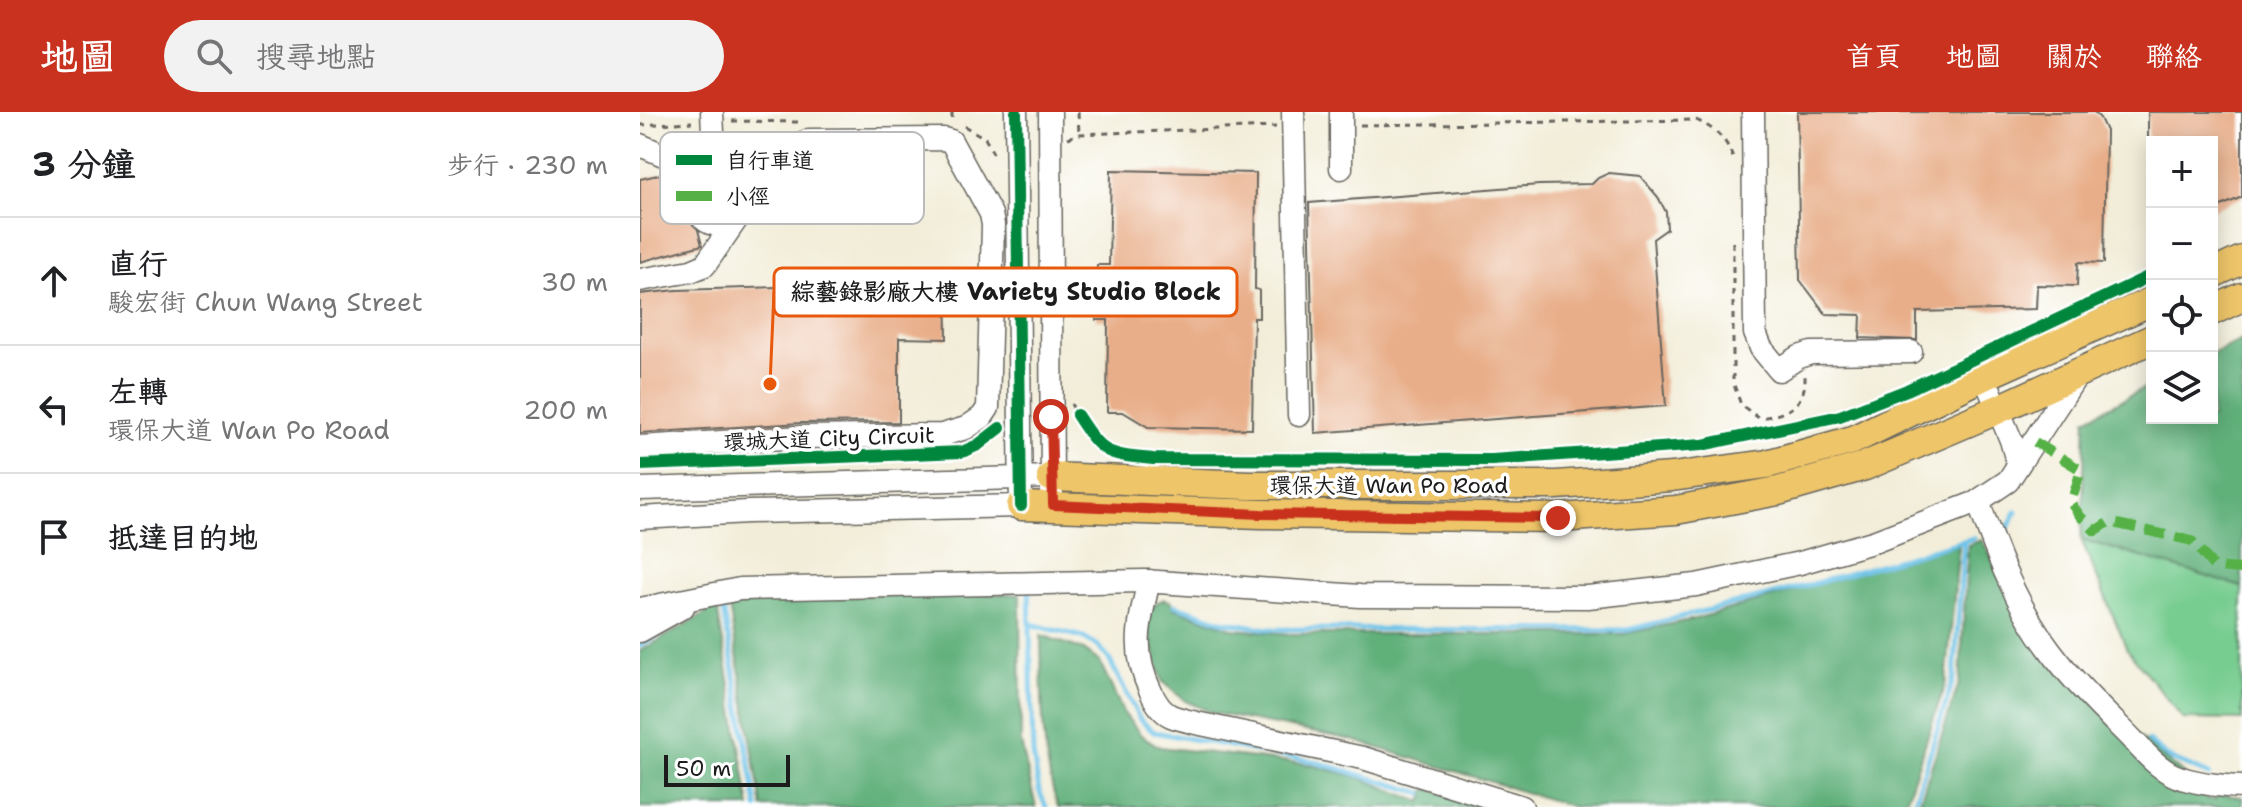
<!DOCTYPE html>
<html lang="zh-TW">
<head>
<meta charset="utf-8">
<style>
	body { margin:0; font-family:"Shantell Sans","LXGW WenKai TC",sans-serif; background:#f2f2f2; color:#202124 }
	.controls { position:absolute; right:24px; top:24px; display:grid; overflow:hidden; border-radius:0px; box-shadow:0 4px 20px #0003 }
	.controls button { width:72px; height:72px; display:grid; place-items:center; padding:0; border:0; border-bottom:2px solid #e0e0e0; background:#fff; color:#202124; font:40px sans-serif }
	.scale { position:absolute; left:24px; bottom:20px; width:126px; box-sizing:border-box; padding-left:8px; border:4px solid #1c1c1c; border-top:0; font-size:22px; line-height:28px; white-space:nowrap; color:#1c1c1c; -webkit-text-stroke:6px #fff; paint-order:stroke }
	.stop { position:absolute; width:24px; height:24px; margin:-18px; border:6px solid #c8321e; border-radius:50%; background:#fff }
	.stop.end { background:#c8321e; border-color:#fff; box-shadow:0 2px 8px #0008 }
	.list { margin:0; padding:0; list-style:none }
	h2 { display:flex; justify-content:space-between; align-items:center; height:104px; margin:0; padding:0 32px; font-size:34px }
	h2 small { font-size:26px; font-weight:400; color:#757577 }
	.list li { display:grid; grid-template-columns:52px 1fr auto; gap:24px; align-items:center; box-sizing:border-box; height:128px; padding:0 32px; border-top:2px solid #e0e0e0 }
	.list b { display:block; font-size:30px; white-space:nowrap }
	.list p { margin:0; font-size:26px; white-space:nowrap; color:#757577 }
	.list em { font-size:26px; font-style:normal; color:#757577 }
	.icon { flex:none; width:44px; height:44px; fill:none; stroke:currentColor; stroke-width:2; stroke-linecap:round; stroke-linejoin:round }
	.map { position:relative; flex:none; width:1602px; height:695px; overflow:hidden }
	header { display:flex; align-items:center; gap:48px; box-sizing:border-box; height:112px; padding:0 40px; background:#c8321e; color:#fff }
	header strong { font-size:38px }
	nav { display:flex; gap:44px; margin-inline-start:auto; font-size:28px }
	.search { width:560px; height:72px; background:#f2f2f2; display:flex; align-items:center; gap:20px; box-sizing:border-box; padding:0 28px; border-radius:44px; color:#757577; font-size:30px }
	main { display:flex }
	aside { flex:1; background:#fff }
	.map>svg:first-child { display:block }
</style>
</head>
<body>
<header>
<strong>地圖</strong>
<div class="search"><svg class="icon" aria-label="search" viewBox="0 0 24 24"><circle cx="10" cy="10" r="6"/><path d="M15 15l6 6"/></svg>搜尋地點</div>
<nav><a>首頁</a><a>地圖</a><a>關於</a><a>聯絡</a></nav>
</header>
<main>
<aside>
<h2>3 分鐘<small>步行 · 230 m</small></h2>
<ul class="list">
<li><svg class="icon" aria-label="ahead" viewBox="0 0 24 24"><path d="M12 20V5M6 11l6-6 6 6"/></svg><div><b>直行</b><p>駿宏街 Chun Wang Street</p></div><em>30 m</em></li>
<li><svg class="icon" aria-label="left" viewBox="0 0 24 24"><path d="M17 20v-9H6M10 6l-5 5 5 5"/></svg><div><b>左轉</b><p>環保大道 Wan Po Road</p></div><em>200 m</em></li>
<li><svg class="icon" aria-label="arrive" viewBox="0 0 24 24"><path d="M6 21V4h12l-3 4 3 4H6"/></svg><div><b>抵達目的地</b></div></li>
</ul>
</aside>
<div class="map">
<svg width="1602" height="695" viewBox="0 0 1602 695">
	<rect width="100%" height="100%" fill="#fff"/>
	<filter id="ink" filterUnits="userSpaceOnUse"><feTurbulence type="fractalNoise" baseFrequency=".0125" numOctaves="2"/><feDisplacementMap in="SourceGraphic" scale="16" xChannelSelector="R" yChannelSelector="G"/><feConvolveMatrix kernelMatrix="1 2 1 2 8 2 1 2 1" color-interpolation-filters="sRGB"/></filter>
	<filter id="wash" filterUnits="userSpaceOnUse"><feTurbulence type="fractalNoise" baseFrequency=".006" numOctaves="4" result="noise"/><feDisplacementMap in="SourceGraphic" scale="32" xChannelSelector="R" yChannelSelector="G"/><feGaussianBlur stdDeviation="1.8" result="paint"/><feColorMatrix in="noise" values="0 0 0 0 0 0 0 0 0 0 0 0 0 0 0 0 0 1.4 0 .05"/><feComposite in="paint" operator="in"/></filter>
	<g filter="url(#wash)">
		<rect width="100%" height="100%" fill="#f2edd8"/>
		<path fill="#77cc90" stroke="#4a7456" stroke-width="2" d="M 1441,427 L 1602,475 L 1602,608 L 1543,607 L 1487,537 Z"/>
		<g fill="#61b07a" stroke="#3e664b" stroke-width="2">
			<path d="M 1602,228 L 1602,475 L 1441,427 L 1446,307 L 1512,272 L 1512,306 L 1572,306 L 1572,242 Z"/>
			<path d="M 1342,428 L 1406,546 L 1566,681 L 1566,687 L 1575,688 L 1576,682 L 1602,685 L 1602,695 L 1278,695 L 1320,568 L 1328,433 Z"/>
			<path d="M 1319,432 L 1306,570 L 1264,695 L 934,695 L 712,628 L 573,601 L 545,589 L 522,569 L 507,514 L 509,501 L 516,491 L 524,487 L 532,490 L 533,496 L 594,517 L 650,522 L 983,522 L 1055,507 Z"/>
			<path d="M 380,482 L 381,631 L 396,695 L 122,695 L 89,494 L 175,484 Z"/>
			<path d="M 77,495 L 110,695 L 0,695 L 0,539 Z"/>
			<path d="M 401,523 L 444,538 L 460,550 L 483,600 L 501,623 L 520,635 L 667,652 L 718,665 L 782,690 L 786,678 L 790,677 L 846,695 L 418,695 C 400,643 402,578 401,523 Z"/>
		</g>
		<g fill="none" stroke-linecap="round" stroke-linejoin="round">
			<g stroke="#6cc3e9" stroke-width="5">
				<path d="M 1371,445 L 1364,424 L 1376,400"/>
				<path d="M 389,478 L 393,642 L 399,678 L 406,695"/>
				<path d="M 82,489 L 117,695"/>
				<path d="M 534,493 L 581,509 L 628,517 L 988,518 L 1173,472 L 1334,426"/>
				<path d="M 390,512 L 443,525 L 458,534 L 469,547 L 500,608 L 514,620 L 672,649 L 782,681"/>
				<path d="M 0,534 L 67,492"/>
				<path d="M 1508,629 L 1529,646 L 1569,663"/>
				<path d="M 1273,695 L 1314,565 L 1324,429"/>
			</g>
		</g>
		<g id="blocks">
			<g fill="#e8ae89">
				<path d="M 1157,0 L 1454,0 L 1460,6 L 1466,19 L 1464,151 L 1438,150 L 1437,174 L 1397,173 L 1396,197 L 1277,200 L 1277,228 L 1220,226 L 1221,203 L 1186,202 L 1160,168 Z"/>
				<path d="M 1508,0 L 1602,0 L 1602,85 L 1572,98 L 1572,30 L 1508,30 Z"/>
				<path d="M 471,58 L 616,61 L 615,177 L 619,178 L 619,206 L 614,206 L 612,317 L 508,315 L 483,300 L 467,300 L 468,208 L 456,208 L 457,153 L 469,153 Z"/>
				<path d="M 26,61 L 47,77 L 62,133 L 0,150 L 0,67 Z"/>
				<path d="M 969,61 L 1000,64 L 1018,85 L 1026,100 L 1027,117 L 1013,127 L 1026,294 L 675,321 L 669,91 L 899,73 L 952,72 L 958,66 Z"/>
				<path d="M 306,170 L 307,227 L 259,226 L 259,310 L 161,311 L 0,321 L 0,182 L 37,178 Z"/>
			</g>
		</g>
	</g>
	<g filter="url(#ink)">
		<use href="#blocks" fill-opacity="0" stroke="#67655e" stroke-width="2"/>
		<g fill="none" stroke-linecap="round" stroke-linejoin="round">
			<defs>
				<g id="minor">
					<path d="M 72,0 L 75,62"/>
					<path d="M 410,0 L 412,379"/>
					<path d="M 653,0 L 659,303"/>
					<path d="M 701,0 L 701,56"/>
					<path d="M 1113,0 L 1115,221 L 1121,236 L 1139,258 L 1159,245 L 1171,241 L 1271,240"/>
					<path d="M 0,33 L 28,45 L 61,70"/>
					<circle cx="80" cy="88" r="25"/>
					<path d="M 0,168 L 51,159 L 65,153 L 96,108"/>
					<path d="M 1439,260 L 1368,369 L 1338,389 C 1356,440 1376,494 1410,538 C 1432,568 1458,594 1485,620 C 1499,634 1516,656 1536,664 C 1557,672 1580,674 1602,675"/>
					<path d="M 1344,264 L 1371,328 L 1378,353"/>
					<path d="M 0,335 L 162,325 L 302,323 L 326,316 L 342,305 L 348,296 L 353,113 L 351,102 L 311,29 L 304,27 L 169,28 L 154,35 L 101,74"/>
					<path d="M 0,377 L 411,365"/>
					<path d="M 0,406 L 108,400 L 381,394 L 376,0"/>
					<path d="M 509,469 C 499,510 491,540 511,580 C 515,589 522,600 531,604 C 539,607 548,609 556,611 L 723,646 L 882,695"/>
					<path d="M 0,497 L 100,477 L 504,469 L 720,484 L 948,485 L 1056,473 L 1160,451 L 1236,429 L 1332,392"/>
					<path d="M 0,519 L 43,495"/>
				</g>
				<g id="major">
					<path d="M 1572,162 L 1602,148"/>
					<path d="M 1572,199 L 1602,185"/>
					<path d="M 411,365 L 609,373 L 916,373 L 1032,365 L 1127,352 L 1213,328 L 1344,264 L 1512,189"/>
					<path d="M 381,394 L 621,402 L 918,406 L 1036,398 L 1138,379 L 1225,354 L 1359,297 L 1512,227"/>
				</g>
			</defs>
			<use href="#minor" stroke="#67655e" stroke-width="25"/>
			<use href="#major" stroke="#67655e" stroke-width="31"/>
			<g stroke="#67655e" stroke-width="3" stroke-dasharray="6 6" stroke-linecap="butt">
				<path d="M 312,0 L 312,9"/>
				<path d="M 438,0 L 439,22"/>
				<path d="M 92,9 L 160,10"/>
				<path d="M 0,13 L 52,10"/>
				<path d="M 720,13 L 1056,8 C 1074,16 1087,27 1093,46"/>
				<path d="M 324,14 L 345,26 L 356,47"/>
				<path d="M 428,26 L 439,22 L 636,15"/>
				<path d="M 1093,130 L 1093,270 L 1101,293 L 1119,306 C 1146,303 1166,294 1165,264"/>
				<path d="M 431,292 L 437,303"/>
			</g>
			<use href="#minor" stroke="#fff" stroke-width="22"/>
			<use href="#major" stroke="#eec569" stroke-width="28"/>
			<path stroke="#55b145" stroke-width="10" stroke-dasharray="20 10" stroke-linecap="butt" d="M 1395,330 L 1441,358 L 1431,391 L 1440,404 L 1455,419 L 1469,410 L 1552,429 L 1574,455 L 1602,457"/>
			<defs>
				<g id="cycleway">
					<path d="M 376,0 L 381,394"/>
					<path d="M 437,303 C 463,343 465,342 513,347 L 852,348 L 1062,333 L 1200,304 L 1267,278 L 1512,163"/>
					<path d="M 0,353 L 322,340 L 338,333 L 360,316"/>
				</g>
			</defs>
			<use href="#cycleway" stroke="#fff" stroke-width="17"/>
			<use href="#cycleway" stroke="#00873e" stroke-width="12"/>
		</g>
	</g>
	<g fill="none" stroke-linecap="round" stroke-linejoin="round" filter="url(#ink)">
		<path stroke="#c8321e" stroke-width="10" d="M 411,305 L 413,393 L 621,402 L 918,406"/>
	</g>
	<g text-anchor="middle" stroke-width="7" stroke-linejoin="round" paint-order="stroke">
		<g font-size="22" fill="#1c1c1c" stroke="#fff">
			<text transform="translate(189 326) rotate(-2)" y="8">環城大道 City Circuit</text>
			<text x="749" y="381">環保大道 Wan Po Road</text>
		</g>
	</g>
	<rect x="20" y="20" width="264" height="92" rx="12" fill="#fff" stroke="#bbb" stroke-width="2"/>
	<rect x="36" y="43" width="36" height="10" fill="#00873e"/>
	<rect x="36" y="79" width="36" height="10" fill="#55b145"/>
	<g font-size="22" fill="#1c1c1c">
		<text x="86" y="56">自行車道</text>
		<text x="86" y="92">小徑</text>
	</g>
	<path fill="none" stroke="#e8590c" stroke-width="3" d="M130 272L134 180"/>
	<circle fill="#e8590c" stroke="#fff" stroke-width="3" cx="130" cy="272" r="8"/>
	<rect fill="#fff" stroke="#e8590c" stroke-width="3" x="134" y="156" width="463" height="48" rx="8"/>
	<g font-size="24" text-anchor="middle" font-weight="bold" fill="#1c1c1c">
		<text x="366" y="188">綜藝錄影廠大樓 Variety Studio Block</text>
	</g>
</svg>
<div class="controls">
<button>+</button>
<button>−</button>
<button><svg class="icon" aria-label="locate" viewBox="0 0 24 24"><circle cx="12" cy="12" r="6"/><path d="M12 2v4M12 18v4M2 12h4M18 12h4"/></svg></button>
<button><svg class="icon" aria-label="layers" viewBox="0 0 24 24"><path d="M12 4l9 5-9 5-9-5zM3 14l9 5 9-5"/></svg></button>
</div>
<div class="scale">50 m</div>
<div class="stop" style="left:411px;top:305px"></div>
<div class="stop end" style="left:918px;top:406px"></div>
</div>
</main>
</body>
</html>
